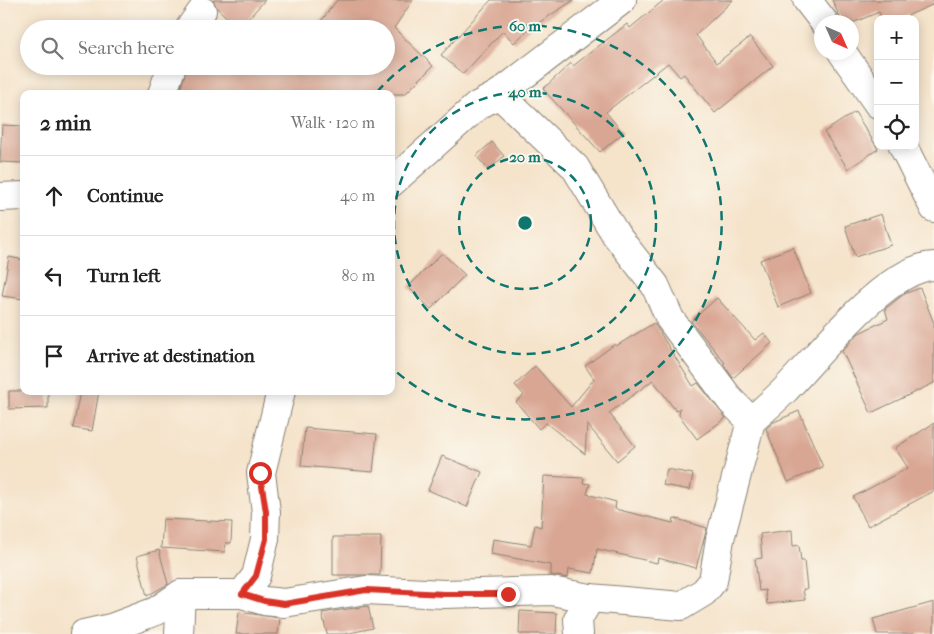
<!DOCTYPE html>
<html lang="en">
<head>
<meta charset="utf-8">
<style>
	body { margin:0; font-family:"IM FELL French Canon",serif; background:#f6f6f6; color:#222 }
	.controls { position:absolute; right:15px; top:15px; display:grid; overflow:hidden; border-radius:10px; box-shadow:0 2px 12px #0003 }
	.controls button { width:45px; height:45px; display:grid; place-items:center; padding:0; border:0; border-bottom:1px solid #e0e0e0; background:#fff; color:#222; font:25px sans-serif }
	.compass { position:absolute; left:814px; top:15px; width:45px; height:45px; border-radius:50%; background:#fff; box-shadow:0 2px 12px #0003; rotate:135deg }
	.stop { position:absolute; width:15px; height:15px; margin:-11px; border:4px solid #d93025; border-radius:50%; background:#fff }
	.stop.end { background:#d93025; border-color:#fff; box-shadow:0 1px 5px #0008 }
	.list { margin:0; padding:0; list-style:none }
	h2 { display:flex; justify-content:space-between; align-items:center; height:65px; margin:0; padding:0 20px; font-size:21px }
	h2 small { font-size:16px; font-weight:400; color:#767676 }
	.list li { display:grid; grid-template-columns:32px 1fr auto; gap:15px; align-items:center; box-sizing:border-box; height:80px; padding:0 20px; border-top:1px solid #e0e0e0 }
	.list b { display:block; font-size:19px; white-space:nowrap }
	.list em { font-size:16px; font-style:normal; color:#767676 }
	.icon { flex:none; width:28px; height:28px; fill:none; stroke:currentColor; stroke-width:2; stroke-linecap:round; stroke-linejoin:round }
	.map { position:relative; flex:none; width:934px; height:634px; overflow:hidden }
	.search { position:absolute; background:#fff; box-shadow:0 2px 12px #0003; left:20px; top:20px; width:375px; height:55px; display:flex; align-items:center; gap:12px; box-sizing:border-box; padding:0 18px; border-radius:28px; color:#767676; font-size:19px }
	.panel { position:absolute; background:#fff; box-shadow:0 2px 12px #0003; left:20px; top:90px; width:375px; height:305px; border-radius:10px }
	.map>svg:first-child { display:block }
</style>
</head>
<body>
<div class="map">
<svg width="934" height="634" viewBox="0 0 934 634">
	<rect width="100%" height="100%" fill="#fbf7ec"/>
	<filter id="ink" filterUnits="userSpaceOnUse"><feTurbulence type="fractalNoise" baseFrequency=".02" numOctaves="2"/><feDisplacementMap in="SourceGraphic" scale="10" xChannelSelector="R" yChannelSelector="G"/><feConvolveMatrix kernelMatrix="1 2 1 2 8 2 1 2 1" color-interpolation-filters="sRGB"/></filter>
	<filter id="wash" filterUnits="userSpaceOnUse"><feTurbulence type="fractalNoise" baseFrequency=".0096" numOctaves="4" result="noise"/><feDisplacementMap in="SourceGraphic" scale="20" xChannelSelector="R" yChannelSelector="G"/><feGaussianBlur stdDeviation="1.12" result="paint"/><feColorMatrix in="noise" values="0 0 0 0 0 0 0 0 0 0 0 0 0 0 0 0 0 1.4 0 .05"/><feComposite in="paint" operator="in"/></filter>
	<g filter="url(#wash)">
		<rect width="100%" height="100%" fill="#f5e3ca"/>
		<g id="blocks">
			<g fill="#d9a693">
				<path d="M 213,0 L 265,0 L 239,29 L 217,8 Z"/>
				<path d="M 337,0 L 413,0 L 394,28 L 433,66 L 405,94 L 179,94 L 187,66 L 386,66 L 386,29 L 332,29 L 321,21 Z"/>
				<path d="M 491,0 L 574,0 L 529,29 L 514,43 L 503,31 L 463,74 L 441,55 Z"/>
				<path d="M 664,0 L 733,0 L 696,35 L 717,63 L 750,37 L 773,66 L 715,113 L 684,74 L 680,77 L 668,63 L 606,112 L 623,133 L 600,152 L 543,89 L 571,63 L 573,66 L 627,24 L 630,28 Z"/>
				<path d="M 832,0 L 934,0 L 934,4 L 900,19 L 882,19 L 879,12 L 855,22 L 842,22 Z"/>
				<path d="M 855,112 L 878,149 L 848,169 L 824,132 Z"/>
				<path d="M 2,125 L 24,126 L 24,163 L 0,162 Z"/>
				<path d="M 492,142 L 504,156 L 489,170 L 476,156 Z"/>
				<path d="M 881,214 L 891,245 L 855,257 L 845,226 Z"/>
				<path d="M 793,247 L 811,293 L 778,307 L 760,260 Z"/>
				<path d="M 442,253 L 465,275 L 431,309 L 408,287 Z"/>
				<path d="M 9,257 L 24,260 L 24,299 L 2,296 Z"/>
				<path d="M 920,288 L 934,323 L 934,383 L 871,413 L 842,351 L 859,333 L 888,319 L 885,309 L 904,294 Z"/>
				<path d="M 717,298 L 755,340 L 764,333 L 772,343 L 733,378 L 723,364 L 725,363 L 691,321 Z"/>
				<path d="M 654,323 L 693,386 L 698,383 L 726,418 L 697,439 L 679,415 L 680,408 L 676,411 L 653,380 L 609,413 L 635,446 L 617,461 L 587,424 L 585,454 L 546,423 L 539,429 L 516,402 L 524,395 L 515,385 L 535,366 L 571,407 L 594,379 L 585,366 L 615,344 L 616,346 Z"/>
				<path d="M 9,391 L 48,391 L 48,408 L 9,409 Z"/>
				<path d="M 80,391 L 99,391 L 92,431 L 73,428 Z"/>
				<path d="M 799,411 L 823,467 L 788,482 L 766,429 L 774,422 Z"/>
				<path d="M 934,423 L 934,491 L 868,526 L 853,497 L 908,468 L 895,448 Z"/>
				<path d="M 305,428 L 377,434 L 373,472 L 301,466 Z"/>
				<path d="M 442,456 L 482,472 L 467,507 L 428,490 Z"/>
				<path d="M 667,469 L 693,474 L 690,490 L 663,485 Z"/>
				<path d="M 544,476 L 584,478 L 583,483 L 590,484 L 587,494 L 616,502 L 615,509 L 673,523 L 674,518 L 707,528 L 696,568 L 658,558 L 657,563 L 597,549 L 593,573 L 569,569 L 568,578 L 551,575 L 551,565 L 491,554 L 493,539 L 531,545 L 535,525 L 541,527 Z"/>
				<path d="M 163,519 L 232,522 L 231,543 L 226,543 L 225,552 L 161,548 Z"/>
				<path d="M 792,530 L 793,546 L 799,545 L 801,561 L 804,561 L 807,589 L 803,589 L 805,600 L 767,604 L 765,590 L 759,591 L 755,559 L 762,558 L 760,534 Z"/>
				<path d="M 333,537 L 381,537 L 380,575 L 333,575 Z"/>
				<path d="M 159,550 L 168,584 L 147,596 L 137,556 Z"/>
				<path d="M 934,602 L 934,634 L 877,634 L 873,619 Z"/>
				<path d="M 368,606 L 373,628 L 345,634 L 327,634 L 322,613 Z"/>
				<path d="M 520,611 L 557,613 L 556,634 L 519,634 Z"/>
				<path d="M 239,612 L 280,618 L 278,634 L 236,634 Z"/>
			</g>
		</g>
	</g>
	<g filter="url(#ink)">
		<use href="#blocks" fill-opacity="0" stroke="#888073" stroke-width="1"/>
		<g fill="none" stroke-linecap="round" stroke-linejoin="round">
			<defs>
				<g id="minor">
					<path d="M 807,0 L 824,22"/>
					<path d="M 189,29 L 202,11"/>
					<path d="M 842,52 L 878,104"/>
					<path d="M 162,94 L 172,66"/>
					<path d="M 499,94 L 575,167 L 616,235 L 655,285 L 670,319 L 731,401 L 751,421 C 762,411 774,401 785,390 C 817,357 887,267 934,266"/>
					<path d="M 903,146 L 934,208"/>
					<path d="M 391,183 L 477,106 L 499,94 L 622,0"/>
					<path d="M 0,197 L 24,196"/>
					<path d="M 242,594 L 264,601 L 284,603 L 366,590 L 444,594 L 551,591 L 590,598 L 681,606 L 704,592 L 713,581 L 720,539 L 751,421"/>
					<path d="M 84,634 L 111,628 L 156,611 L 181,594 L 242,594 L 256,576 L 265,539 L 266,512 L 261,473 L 281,391"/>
					<path d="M 179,634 L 181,594"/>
					<path d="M 579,634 L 578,619 L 590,598"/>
				</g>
			</defs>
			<use href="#minor" stroke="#888073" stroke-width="30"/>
			<use href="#minor" stroke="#fff" stroke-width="28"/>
		</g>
	</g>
	<g fill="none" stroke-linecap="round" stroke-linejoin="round" filter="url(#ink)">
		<path stroke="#d93025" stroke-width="6" d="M 260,473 L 266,512 L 266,539 L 256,576 L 242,594 L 264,601 L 284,604 L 366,590 L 444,594 L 508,594"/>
	</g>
	<g fill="none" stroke="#0f766e" stroke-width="2.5" stroke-dasharray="9 6">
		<circle cx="525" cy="223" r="66"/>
		<circle cx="525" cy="223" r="131"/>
		<path d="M377 92A197 197 0 1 1 392 368"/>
	</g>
	<circle cx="525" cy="223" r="8" fill="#0f766e" stroke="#fbf7ec" stroke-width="2.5"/>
	<g font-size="15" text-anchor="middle" font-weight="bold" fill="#0f766e" stroke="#fbf7ec" stroke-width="4" stroke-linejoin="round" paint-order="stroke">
		<text x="525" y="31">60 m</text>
		<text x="525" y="97">40 m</text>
		<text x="525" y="162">20 m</text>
	</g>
</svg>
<div class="controls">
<button>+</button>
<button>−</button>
<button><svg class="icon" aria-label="locate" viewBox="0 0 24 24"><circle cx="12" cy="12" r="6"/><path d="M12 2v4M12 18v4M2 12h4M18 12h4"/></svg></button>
</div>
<svg class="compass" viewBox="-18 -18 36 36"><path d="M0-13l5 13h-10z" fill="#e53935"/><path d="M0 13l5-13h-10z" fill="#767676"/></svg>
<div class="stop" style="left:260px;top:473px"></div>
<div class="stop end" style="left:508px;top:594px"></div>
<div class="search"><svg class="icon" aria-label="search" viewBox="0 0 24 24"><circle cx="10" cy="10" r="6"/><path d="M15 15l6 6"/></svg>Search here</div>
<section class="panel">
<h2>2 min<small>Walk · 120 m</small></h2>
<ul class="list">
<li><svg class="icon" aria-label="ahead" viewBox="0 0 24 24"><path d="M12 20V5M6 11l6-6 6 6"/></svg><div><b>Continue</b></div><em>40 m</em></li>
<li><svg class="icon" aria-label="left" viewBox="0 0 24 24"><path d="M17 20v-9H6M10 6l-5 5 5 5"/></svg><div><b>Turn left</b></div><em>80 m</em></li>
<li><svg class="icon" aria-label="arrive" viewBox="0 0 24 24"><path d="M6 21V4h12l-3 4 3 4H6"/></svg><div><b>Arrive at destination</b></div></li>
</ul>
</section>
</div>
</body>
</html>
